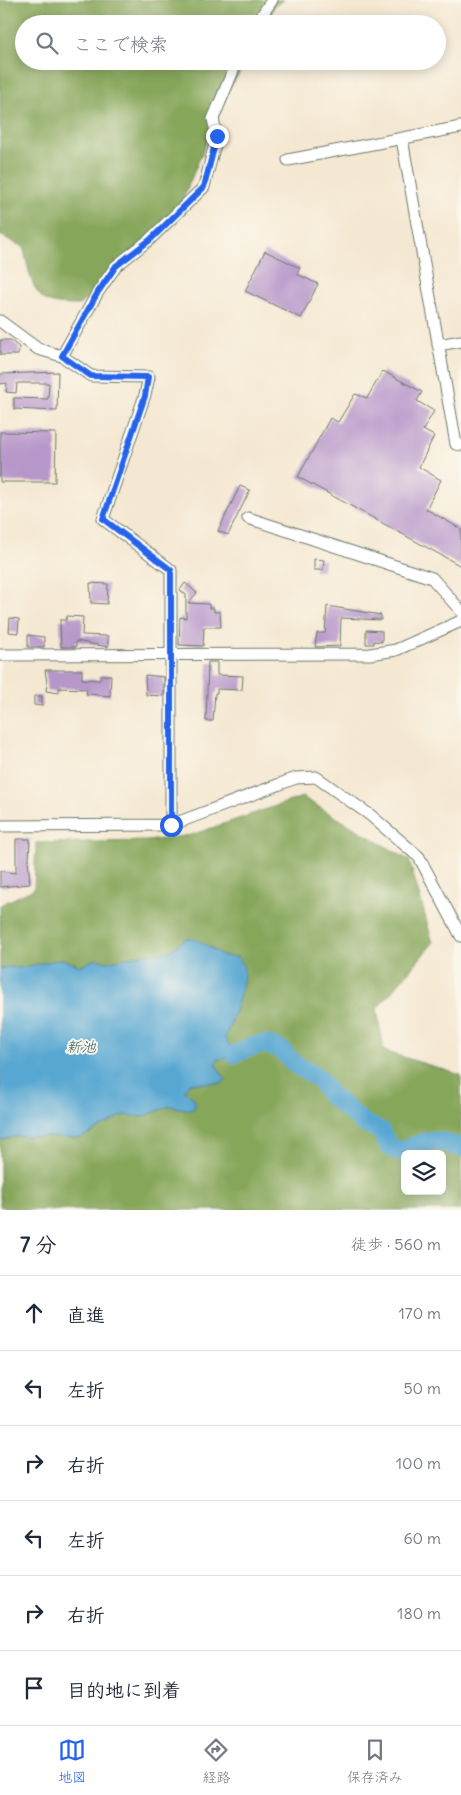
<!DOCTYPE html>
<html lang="ja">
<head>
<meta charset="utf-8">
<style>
	body { margin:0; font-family:Delius,"Klee One",sans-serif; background:#f6f6f7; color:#1f2937 }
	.controls { position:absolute; right:15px; bottom:15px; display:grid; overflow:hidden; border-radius:8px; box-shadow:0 2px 12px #0003 }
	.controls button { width:45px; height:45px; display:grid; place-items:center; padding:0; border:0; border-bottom:1px solid #e0e1e3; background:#fff; color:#1f2937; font:25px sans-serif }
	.stop { position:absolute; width:15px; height:15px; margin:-11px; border:4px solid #2563eb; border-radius:50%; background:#fff }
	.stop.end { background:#2563eb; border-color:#fff; box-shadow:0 1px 5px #0008 }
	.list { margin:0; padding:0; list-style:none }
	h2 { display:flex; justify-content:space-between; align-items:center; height:65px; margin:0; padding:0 20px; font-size:21px }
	h2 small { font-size:16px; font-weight:400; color:#747a83 }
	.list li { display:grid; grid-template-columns:32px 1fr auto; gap:15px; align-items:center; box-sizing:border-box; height:75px; padding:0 20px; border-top:1px solid #e0e1e3 }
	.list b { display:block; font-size:19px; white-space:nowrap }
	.list em { font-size:16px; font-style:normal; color:#747a83 }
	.icon { flex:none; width:28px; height:28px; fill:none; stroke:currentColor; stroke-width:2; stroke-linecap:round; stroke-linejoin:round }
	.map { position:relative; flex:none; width:461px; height:1210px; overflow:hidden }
	.search { position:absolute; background:#fff; box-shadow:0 2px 12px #0003; left:15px; right:15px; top:15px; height:55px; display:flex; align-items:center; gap:12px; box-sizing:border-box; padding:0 18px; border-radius:28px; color:#747a83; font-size:19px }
	.sheet { height:515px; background:#fff }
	nav { display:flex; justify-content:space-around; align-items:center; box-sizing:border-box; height:70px; border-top:1px solid #e0e1e3; background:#fff; font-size:14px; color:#747a83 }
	nav a { display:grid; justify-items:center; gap:2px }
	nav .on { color:#2563eb }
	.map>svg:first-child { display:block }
</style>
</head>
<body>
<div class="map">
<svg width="461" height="1210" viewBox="0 0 461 1210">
	<rect width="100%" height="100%" fill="#fbf7ec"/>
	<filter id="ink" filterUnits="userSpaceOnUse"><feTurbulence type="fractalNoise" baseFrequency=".02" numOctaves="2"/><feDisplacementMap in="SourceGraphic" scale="10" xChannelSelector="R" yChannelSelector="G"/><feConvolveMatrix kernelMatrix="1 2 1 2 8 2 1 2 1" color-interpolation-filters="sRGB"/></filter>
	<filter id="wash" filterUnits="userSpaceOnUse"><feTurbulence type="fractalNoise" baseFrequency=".0096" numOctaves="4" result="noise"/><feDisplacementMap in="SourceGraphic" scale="20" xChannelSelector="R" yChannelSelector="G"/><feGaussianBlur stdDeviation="1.12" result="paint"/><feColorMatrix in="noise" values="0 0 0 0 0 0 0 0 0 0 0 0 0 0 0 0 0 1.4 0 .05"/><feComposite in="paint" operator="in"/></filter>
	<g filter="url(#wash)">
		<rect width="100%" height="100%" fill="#f5e8d2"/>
		<g fill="#86a65a" stroke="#527247" fill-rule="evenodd">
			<path d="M 0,0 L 284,0 L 275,5 L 267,24 L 24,24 L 24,61 L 248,61 L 228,90 L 173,223 L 79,305 C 69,305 56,305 47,301 C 30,292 28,263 23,247 L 0,235 Z"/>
			<path d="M 302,797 L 409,860 L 433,943 L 377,1009 L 384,1051 L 461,1075 L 461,1210 L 11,1210 L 0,1206 L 0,1140 L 17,1136 L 81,1138 L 124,1115 L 143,1117 L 169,1106 L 191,1110 L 184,1091 L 190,1083 L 222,1083 L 226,1080 L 215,1064 L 219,1059 L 242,1057 L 231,1049 L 225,1038 L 232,1021 L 238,957 L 223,956 L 212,948 L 186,938 L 171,951 L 145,954 L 107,962 L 95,959 L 81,966 L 62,959 L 19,968 L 8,967 L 0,969 L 0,905 L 34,889 L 36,843 L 147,841 L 191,835 ZM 405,1154 L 442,1154 L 442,1191 L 405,1191 Z"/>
		</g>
		<path fill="#59a7d2" stroke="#3c7283" d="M 186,938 L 198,940 L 223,956 L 238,957 C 239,960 243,964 244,968 C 246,983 231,1023 225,1038 L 232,1049 L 258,1040 L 259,1050 L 242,1057 L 219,1059 L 215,1064 L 226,1080 L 222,1083 L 190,1083 L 184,1091 L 195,1099 L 195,1107 L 191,1110 L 169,1106 L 143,1117 L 124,1115 L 81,1138 L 17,1136 L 0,1140 L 0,969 L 8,967 L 19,968 L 62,959 L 81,966 L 95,959 L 107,962 L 145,954 L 170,951 Z"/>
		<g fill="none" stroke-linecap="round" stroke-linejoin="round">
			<path stroke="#59a7d2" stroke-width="19" d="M 235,1054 L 252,1046 L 265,1044 L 280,1049 L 296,1065 L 317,1077 L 330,1095 L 355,1116 L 365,1124 L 380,1130 L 388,1145 L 398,1151 C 411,1149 414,1145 425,1142 C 436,1138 451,1144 461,1148"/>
		</g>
		<g id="blocks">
			<g fill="#b797ca">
				<path d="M 265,251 L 300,268 L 297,274 L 318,284 L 301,318 L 245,291 Z"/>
				<path d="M 0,340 L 10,340 L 19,347 L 18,355 L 0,355 Z"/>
				<path d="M 383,371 L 422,392 L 417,401 L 434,411 L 423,430 L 434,436 L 419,467 L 441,480 L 426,509 L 461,529 L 461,566 L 298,477 L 330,418 L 338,422 L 355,394 L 367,398 Z"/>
				<path d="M 58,372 L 57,411 L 14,409 L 14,398 L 48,399 L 49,383 L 17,383 L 16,393 L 6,392 L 7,383 L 0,384 L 0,374 Z"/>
				<path d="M 0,432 L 56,433 L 55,482 L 0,482 Z"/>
				<path d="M 240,486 L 250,490 L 228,535 L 218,531 Z"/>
				<path d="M 314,559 L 324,560 L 323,570 L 314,570 Z"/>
				<path d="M 90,583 L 108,584 L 107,604 L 91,603 Z"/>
				<path d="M 185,583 L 197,593 L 188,603 L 209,604 L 209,608 L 214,608 L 214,612 L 220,612 L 221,627 L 204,627 L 203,646 L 179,645 L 180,617 L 186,618 L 186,595 L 180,590 Z"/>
				<path d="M 327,606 L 381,615 L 381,620 L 341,618 L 340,646 L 315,647 L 317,633 L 325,633 Z"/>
				<path d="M 67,616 L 83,617 L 82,635 L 108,636 L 108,647 L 76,641 L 76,647 L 61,647 L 60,620 L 66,620 Z"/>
				<path d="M 10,618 L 19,619 L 18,633 L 9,632 Z"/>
				<path d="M 366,630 L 382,631 L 382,642 L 374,641 L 374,644 L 366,644 Z"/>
				<path d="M 28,635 L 44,637 L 44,647 L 28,647 Z"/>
				<path d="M 208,662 L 217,662 L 217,675 L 243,676 L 242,690 L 217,689 L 217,693 L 215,693 L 213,721 L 206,721 Z"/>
				<path d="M 45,670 L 82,670 L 82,679 L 100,680 L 100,675 L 111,675 L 110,696 L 86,694 L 87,689 L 59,688 L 59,693 L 46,691 L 47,683 Z"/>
				<path d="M 145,675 L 164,677 L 164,696 L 146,695 Z"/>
				<path d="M 34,696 L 42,696 L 42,706 L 34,705 Z"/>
				<path d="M 16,839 L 30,839 L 29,860 L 28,860 L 30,884 L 0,887 L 0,871 L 16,873 Z"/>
			</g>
		</g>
	</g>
	<g filter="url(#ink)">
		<use href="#blocks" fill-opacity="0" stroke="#6a796b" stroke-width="1"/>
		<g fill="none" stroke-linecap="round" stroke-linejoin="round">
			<defs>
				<g id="minor">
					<path d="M 256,24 L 272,0"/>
					<path d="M 402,139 L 456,444 L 461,445"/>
					<path d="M 288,160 L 461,127"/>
					<path d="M 0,321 L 38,349 L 62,356 L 91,376 L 149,377 L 145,395 L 103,519 L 171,570 L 171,825"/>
					<path d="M 438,345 L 461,341"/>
					<path d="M 62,356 L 98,292 L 116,266 L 149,240 L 204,187 L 217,136 L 213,119 L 237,61"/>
					<path d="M 248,518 L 432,578 L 461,611"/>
					<path d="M 0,655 L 370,654 L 396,650 L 461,621"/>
					<path d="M 0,826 L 171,825 L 296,778 L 316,777 L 370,815 L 419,857 L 461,936"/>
				</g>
			</defs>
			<use href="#minor" stroke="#6a796b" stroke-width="13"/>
			<use href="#minor" stroke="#fff" stroke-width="11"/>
		</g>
	</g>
	<g fill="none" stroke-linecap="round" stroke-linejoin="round" filter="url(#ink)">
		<path stroke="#2563eb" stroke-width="6" d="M 171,825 L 171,570 L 103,519 L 145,396 L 148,377 L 91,376 L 62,356 L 98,292 L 116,266 L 150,240 L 204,187 L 217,136"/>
	</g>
	<g text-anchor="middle" stroke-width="4" stroke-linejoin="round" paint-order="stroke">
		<g font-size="15" font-style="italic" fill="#305d63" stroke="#fbf7ec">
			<text x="81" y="1052">新池</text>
		</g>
	</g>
</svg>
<div class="controls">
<button><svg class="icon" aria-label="layers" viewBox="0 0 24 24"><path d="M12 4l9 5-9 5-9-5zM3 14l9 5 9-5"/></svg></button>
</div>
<div class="stop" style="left:171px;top:825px"></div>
<div class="stop end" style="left:217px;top:136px"></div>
<div class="search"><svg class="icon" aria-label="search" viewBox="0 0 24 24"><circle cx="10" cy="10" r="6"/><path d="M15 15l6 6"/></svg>ここで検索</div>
</div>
<section class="sheet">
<h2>7 分<small>徒歩 · 560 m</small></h2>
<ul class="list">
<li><svg class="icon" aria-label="ahead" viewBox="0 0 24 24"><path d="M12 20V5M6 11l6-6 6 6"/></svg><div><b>直進</b></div><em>170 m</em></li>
<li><svg class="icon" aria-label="left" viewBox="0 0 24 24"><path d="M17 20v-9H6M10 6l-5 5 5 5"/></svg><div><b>左折</b></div><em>50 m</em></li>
<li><svg class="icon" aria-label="right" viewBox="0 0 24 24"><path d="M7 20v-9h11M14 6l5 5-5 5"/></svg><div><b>右折</b></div><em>100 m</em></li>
<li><svg class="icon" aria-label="left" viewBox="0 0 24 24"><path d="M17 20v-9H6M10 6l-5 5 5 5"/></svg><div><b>左折</b></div><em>60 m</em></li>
<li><svg class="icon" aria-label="right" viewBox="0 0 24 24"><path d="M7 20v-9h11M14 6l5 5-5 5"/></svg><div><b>右折</b></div><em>180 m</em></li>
<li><svg class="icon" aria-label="arrive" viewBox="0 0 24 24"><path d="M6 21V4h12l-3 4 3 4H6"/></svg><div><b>目的地に到着</b></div></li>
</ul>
</section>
<nav>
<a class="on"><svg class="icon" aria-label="map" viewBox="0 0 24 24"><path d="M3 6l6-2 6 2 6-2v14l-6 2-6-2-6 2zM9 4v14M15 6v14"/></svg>地図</a>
<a><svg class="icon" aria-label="directions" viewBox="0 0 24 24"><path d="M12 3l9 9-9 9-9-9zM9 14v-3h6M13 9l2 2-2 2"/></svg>経路</a>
<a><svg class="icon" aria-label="saved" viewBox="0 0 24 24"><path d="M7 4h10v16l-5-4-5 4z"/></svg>保存済み</a>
</nav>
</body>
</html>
